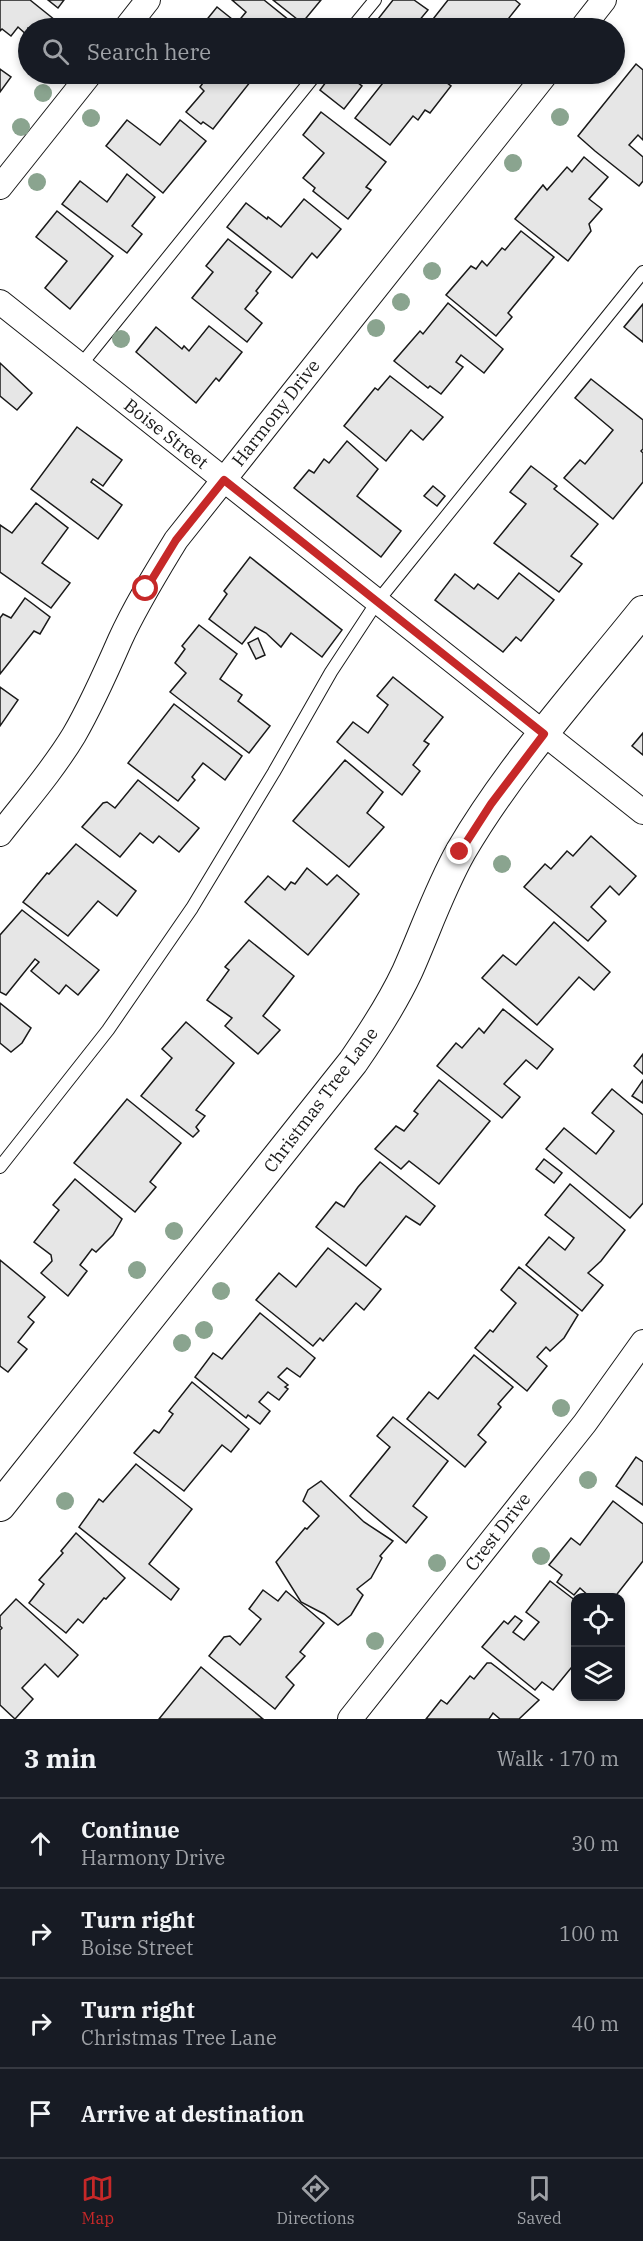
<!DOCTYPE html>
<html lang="en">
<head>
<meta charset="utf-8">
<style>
	body { margin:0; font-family:"IBM Plex Serif",serif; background:#242831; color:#f1f3f6 }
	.controls { position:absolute; right:18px; bottom:18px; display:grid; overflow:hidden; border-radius:12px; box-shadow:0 3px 9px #0003 }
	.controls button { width:54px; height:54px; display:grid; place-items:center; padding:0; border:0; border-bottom:2px solid #363941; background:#171b24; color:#f1f3f6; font:30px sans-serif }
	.stop { position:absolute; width:18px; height:18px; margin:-14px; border:4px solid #c62828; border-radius:50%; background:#fff }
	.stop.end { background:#c62828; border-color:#fff; box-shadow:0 2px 6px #0008 }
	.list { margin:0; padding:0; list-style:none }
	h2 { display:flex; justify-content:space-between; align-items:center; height:78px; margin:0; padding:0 24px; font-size:26px }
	h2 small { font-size:20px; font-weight:400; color:#9ea1a6 }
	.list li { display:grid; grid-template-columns:39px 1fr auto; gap:18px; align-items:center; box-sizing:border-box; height:90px; padding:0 24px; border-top:2px solid #363941 }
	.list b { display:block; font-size:22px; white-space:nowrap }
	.list p { margin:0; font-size:20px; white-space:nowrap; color:#9ea1a6 }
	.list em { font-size:20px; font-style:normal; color:#9ea1a6 }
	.icon { flex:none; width:33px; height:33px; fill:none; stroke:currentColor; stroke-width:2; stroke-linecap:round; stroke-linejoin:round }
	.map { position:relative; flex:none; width:643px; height:1719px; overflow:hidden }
	.search { position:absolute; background:#171b24; box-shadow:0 3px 9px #0003; left:18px; right:18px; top:18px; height:66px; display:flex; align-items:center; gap:15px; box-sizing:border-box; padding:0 21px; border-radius:33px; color:#9ea1a6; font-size:22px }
	.sheet { height:438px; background:#171b24 }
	nav { display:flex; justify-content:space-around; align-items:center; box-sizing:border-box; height:84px; border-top:2px solid #363941; background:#171b24; font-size:16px; color:#9ea1a6 }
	nav a { display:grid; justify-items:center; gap:3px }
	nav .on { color:#c62828 }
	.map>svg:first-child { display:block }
</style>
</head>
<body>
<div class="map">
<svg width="643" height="1719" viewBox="0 0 643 1719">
	<rect width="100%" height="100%" fill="#fff"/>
	<g fill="#e6e6e6" stroke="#1a1a1a" stroke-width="1.5">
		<path d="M 0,0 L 30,0 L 55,20 L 48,28 L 28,28 L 28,36 L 18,27 L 11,36 L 2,29 L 0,31 Z"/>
		<path d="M 48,0 L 64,0 L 58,8 Z"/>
		<path d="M 232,0 L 264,0 L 290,21 L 285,28 L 200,28 L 217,7 L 237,23 L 246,12 Z"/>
		<path d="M 273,0 L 321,0 L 302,23 Z"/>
		<path d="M 393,0 L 414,0 L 428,10 L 413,28 L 390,28 L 378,19 Z"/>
		<path d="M 448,0 L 515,0 L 520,4 L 501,28 L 426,28 Z"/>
		<path d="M 293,22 L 301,28 L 287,28 Z"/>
		<path d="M 636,64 L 643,70 L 643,140 L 638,135 L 629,145 L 643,157 L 643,181 L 639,186 L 595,151 L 578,136 Z"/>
		<path d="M 0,69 L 11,77 L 0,92 Z"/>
		<path d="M 191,74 L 242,74 L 251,81 L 213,129 L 203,122 L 201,124 L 186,112 L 204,91 L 200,87 L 203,83 Z"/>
		<path d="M 332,74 L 346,74 L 362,86 L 344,109 L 320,90 Z"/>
		<path d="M 390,74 L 435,74 L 451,86 L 430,113 L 425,110 L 418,120 L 413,116 L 390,145 L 355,118 Z"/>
		<path d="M 321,112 L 386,162 L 366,187 L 371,190 L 348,219 L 313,191 L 315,188 L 303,178 L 324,153 L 303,135 Z"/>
		<path d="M 127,120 L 160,145 L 180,120 L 206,141 L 163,193 L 106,146 Z"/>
		<path d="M 584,157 L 608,177 L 589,199 L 602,209 L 589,224 L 591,231 L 568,261 L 515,219 L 543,185 L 547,190 L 567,167 L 572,172 Z"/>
		<path d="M 127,174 L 155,197 L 132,226 L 142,234 L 127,253 L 62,204 L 80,181 L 107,202 Z"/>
		<path d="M 304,199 L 341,229 L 317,258 L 312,253 L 292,278 L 227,227 L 246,203 L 267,219 L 268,217 L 281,227 Z"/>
		<path d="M 57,211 L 113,256 L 70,309 L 45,288 L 67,261 L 36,237 Z"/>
		<path d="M 521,231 L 554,257 L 508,313 L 512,317 L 496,336 L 446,295 L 471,266 L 476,269 L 482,261 L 487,266 L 502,248 L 505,250 Z"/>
		<path d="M 228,239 L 271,272 L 256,291 L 258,293 L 245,309 L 262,323 L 247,342 L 192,298 L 213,272 L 206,266 Z"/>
		<path d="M 448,303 L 503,349 L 484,373 L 461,355 L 456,362 L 463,367 L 441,394 L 430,386 L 428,388 L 394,361 L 420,331 L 423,334 Z"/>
		<path d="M 643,304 L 643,342 L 624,327 Z"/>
		<path d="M 209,326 L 242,352 L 219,381 L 216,378 L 196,403 L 136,352 L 156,327 L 182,349 L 184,346 L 189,351 Z"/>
		<path d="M 0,363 L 32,393 L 17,410 L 0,396 Z"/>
		<path d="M 390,376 L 443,417 L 423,440 L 411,430 L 386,461 L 344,426 L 375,388 L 378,390 Z"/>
		<path d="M 591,379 L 643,420 L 643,449 L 641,451 L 643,453 L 643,482 L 613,519 L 564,478 L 580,460 L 585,464 L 613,430 L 575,398 Z"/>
		<path d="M 77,427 L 122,460 L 103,486 L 93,479 L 91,482 L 122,505 L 98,539 L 31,489 Z"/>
		<path d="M 347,441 L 378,469 L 357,496 L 401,531 L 381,557 L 294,488 L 309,470 L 314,473 L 324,459 L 329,463 Z"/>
		<path d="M 531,466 L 557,486 L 554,489 L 598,524 L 571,556 L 582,564 L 559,592 L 494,543 L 526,504 L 510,492 Z"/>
		<path d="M 433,486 L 445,496 L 437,506 L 424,496 Z"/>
		<path d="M 36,503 L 68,528 L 42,563 L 70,583 L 51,608 L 0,572 L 0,525 L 12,533 Z"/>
		<path d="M 250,557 L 342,630 L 322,657 L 291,633 L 281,647 L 266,633 L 255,627 L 242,644 L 209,619 L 227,594 L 224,591 Z"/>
		<path d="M 519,573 L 554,600 L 521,641 L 516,637 L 503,652 L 435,600 L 455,574 L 474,589 L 478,584 L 498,599 Z"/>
		<path d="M 25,598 L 50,617 L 40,634 L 34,631 L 0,674 L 0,618 L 3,614 L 11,618 Z"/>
		<path d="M 199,625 L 237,654 L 220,679 L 242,695 L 238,701 L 270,726 L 249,753 L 170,692 L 186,673 L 175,663 L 185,649 L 182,646 Z"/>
		<path d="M 258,638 L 265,655 L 256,659 L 248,643 Z"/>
		<path d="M 393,677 L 443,717 L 424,741 L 429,744 L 413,765 L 420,771 L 402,795 L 337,742 L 353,722 L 368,733 L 388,705 L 377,696 Z"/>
		<path d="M 0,687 L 18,700 L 0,726 Z"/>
		<path d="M 174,704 L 242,756 L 225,780 L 203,763 L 192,777 L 195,780 L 178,801 L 128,763 Z"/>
		<path d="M 643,733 L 643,755 L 632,746 Z"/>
		<path d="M 345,760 L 383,792 L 367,813 L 384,827 L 349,867 L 293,821 Z"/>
		<path d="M 138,780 L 199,828 L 179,852 L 159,836 L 153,843 L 140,833 L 120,857 L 82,827 L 103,803 L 107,802 L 115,808 Z"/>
		<path d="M 591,836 L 636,876 L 619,895 L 610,886 L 591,907 L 606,921 L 588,941 L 524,887 L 545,864 L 551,869 L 567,851 L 573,856 Z"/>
		<path d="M 76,844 L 136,891 L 117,916 L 98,901 L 68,936 L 23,902 L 47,873 L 49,874 Z"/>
		<path d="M 307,868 L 327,885 L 337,875 L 359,894 L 308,955 L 245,902 L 268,876 L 285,890 L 291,882 L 295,884 Z"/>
		<path d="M 22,910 L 99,970 L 78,995 L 66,985 L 59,994 L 31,971 L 39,962 L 35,959 L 6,995 L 0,992 L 0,935 Z"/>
		<path d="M 554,922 L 610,972 L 594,990 L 579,977 L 537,1025 L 482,978 L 503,955 L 516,965 Z"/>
		<path d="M 249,940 L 294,976 L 263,1016 L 280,1030 L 258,1054 L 225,1026 L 232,1018 L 207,1000 L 229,970 L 225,967 Z"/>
		<path d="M 0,1003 L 31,1028 L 22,1043 L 11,1052 L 0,1043 Z"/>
		<path d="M 503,1009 L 553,1049 L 537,1069 L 526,1060 L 504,1084 L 520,1097 L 502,1118 L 437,1066 L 456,1043 L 462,1048 L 479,1028 L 484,1033 Z"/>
		<path d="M 186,1022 L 234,1063 L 196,1110 L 205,1116 L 196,1127 L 199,1131 L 193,1137 L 141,1096 L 172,1058 L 162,1049 Z"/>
		<path d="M 643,1054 L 643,1074 L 634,1066 Z"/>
		<path d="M 439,1080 L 490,1121 L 439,1184 L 409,1161 L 401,1169 L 375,1149 L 396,1126 L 404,1131 L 418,1114 L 414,1111 Z"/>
		<path d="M 643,1080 L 643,1103 L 632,1096 Z"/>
		<path d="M 612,1089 L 643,1115 L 643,1203 L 630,1218 L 546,1149 L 564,1128 L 596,1154 L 614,1131 L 592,1113 Z"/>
		<path d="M 127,1099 L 181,1143 L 150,1182 L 156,1187 L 135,1212 L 74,1163 Z"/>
		<path d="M 544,1159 L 562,1173 L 554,1183 L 536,1169 Z"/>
		<path d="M 380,1162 L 435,1206 L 420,1225 L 406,1216 L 366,1266 L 316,1227 L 336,1202 L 344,1207 L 358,1187 Z"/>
		<path d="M 75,1179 L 122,1219 L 113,1235 L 96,1252 L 92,1249 L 80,1265 L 87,1271 L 68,1296 L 41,1273 L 52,1261 L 51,1255 L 34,1242 L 59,1210 L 53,1205 Z"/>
		<path d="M 570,1184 L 625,1230 L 601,1261 L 588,1273 L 603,1285 L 582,1311 L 526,1265 L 549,1237 L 565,1250 L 574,1238 L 545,1215 Z"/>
		<path d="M 328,1248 L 381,1289 L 364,1310 L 356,1303 L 323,1341 L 320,1338 L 313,1346 L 256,1300 L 279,1273 L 296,1287 Z"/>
		<path d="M 0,1260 L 45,1297 L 28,1317 L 34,1322 L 18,1342 L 27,1349 L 8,1372 L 0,1366 Z"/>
		<path d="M 519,1267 L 578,1315 L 564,1338 L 550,1351 L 546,1347 L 537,1357 L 547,1366 L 527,1391 L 475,1348 L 490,1330 L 493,1332 L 516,1303 L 501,1290 Z"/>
		<path d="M 260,1313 L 315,1358 L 300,1377 L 287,1368 L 278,1377 L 288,1385 L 285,1387 L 288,1389 L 279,1400 L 268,1392 L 259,1402 L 270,1411 L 260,1424 L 248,1415 L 246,1418 L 195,1377 L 213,1353 L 222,1359 Z"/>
		<path d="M 474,1355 L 513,1387 L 498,1404 L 501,1407 L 478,1435 L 486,1442 L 465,1467 L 407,1419 L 429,1392 L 438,1399 Z"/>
		<path d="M 192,1382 L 249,1429 L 231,1452 L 222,1445 L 184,1491 L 134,1453 L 154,1430 L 159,1433 L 173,1414 L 169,1411 Z"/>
		<path d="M 393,1417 L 448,1461 L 413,1506 L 427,1517 L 406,1543 L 350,1496 L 390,1447 L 377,1436 Z"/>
		<path d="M 636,1457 L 643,1462 L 643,1505 L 616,1486 Z"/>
		<path d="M 136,1464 L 192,1509 L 149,1564 L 179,1589 L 171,1600 L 79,1527 L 99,1499 L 103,1502 Z"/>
		<path d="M 321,1481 L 364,1522 L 393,1541 L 380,1556 L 382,1558 L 371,1578 L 357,1589 L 363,1595 L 351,1615 L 338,1625 L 324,1614 L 301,1602 L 276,1562 L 305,1528 L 307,1529 L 319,1516 L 303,1501 L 308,1490 Z"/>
		<path d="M 613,1501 L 643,1524 L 643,1561 L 614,1598 L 591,1598 L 580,1588 L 574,1595 L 557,1582 L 562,1575 L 549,1565 L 571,1538 L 580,1545 Z"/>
		<path d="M 76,1533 L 125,1578 L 106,1599 L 104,1598 L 83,1623 L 78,1619 L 66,1633 L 29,1603 L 44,1584 L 39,1580 L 63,1553 L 61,1551 Z"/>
		<path d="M 550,1581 L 576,1601 L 576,1662 L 553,1690 L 542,1682 L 535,1690 L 482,1647 L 504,1621 L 508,1624 L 515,1616 L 522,1621 L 513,1632 L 524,1640 L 539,1622 L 526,1612 Z"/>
		<path d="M 263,1590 L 278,1601 L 286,1591 L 324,1623 L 300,1652 L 305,1656 L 286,1677 L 294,1685 L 275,1709 L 209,1656 L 224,1637 L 230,1636 L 240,1645 L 261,1619 L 249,1609 Z"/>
		<path d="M 16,1599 L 78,1655 L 58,1677 L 45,1664 L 22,1688 L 33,1699 L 15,1719 L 0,1705 L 0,1630 L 2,1628 L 0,1626 L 0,1616 Z"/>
		<path d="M 487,1663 L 491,1663 L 539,1700 L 519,1719 L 500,1719 L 493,1713 L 489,1719 L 426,1719 L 441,1700 L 447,1704 L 470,1676 L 474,1679 Z"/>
		<path d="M 201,1667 L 263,1719 L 159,1719 Z"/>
	</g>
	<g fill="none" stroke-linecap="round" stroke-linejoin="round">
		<defs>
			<g id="service">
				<path d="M 352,28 L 375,0"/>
				<path d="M 80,366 L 316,74"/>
				<path d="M 0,1167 L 108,1030 L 192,908 L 274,772 L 331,672 L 377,602 L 643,272"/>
			</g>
			<g id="minor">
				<path d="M 126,28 L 148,0"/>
				<path d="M 582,28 L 604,0"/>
				<path d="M 0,187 L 90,74"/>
				<path d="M 0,302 L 643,812"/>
				<path d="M 0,834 C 25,802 53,770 74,735 C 92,704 106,672 120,640 C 136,605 156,573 176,540 L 546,74"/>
				<path d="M 350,1719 L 585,1423 L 643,1342"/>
			</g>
			<path id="tertiary" d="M 0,1506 L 353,1062 C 373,1033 392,1004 407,972 C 425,932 439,890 461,851 C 510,767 582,687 643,611"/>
		</defs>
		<use href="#service" stroke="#1a1a1a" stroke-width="14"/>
		<use href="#minor" stroke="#1a1a1a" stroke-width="26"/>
		<use href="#tertiary" stroke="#1a1a1a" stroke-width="32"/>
		<use href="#service" stroke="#fff" stroke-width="12"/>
		<use href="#minor" stroke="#fff" stroke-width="24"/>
		<use href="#tertiary" stroke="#fff" stroke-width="30"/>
	</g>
	<g fill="#8aa48f">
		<circle cx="43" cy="93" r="9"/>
		<circle cx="560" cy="117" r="9"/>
		<circle cx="91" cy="118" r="9"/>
		<circle cx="21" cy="127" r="9"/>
		<circle cx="513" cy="163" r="9"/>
		<circle cx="37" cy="182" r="9"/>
		<circle cx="432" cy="271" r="9"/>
		<circle cx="401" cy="302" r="9"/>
		<circle cx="376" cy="328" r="9"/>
		<circle cx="121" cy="339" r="9"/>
		<circle cx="502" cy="864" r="9"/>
		<circle cx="174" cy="1231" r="9"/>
		<circle cx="137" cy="1270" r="9"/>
		<circle cx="221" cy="1291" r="9"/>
		<circle cx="204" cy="1330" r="9"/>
		<circle cx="182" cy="1343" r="9"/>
		<circle cx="561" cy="1408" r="9"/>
		<circle cx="588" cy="1480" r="9"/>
		<circle cx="65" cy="1501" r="9"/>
		<circle cx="541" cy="1556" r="9"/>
		<circle cx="437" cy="1563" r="9"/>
		<circle cx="375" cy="1641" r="9"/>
	</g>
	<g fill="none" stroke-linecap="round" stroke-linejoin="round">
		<path stroke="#c62828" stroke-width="8" d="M 146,589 L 176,540 L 224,480 L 544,734 L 491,804 L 460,852"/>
	</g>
	<g text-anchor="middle" stroke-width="4.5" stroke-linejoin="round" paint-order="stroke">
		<g font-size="18" fill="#1a1a1a" stroke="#fff">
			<text transform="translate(276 413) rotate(-52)" y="6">Harmony Drive</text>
			<text transform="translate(166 434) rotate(38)" y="6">Boise Street</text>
			<text transform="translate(321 1100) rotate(-53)" y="6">Christmas Tree Lane</text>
			<text transform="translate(498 1532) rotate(-52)" y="6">Crest Drive</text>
		</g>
	</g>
</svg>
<div class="controls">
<button><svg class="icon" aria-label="locate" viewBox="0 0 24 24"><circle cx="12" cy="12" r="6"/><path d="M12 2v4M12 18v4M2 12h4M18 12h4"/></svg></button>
<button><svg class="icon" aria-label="layers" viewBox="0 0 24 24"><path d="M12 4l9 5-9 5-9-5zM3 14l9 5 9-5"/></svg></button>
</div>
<div class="stop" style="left:146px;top:589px"></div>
<div class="stop end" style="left:460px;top:852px"></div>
<div class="search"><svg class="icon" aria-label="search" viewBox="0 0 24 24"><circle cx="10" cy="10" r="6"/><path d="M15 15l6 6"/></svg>Search here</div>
</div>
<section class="sheet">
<h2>3 min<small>Walk · 170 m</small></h2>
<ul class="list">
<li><svg class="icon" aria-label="ahead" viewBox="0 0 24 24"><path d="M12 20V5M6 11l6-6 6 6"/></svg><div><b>Continue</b><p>Harmony Drive</p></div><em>30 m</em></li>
<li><svg class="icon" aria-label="right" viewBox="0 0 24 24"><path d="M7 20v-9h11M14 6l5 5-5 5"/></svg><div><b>Turn right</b><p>Boise Street</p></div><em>100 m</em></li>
<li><svg class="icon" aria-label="right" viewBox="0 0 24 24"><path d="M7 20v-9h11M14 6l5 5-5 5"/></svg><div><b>Turn right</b><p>Christmas Tree Lane</p></div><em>40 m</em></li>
<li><svg class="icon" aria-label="arrive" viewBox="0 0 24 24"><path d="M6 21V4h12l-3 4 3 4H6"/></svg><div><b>Arrive at destination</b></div></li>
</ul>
</section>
<nav>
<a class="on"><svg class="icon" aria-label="map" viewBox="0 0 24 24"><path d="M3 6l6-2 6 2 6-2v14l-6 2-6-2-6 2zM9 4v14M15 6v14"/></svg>Map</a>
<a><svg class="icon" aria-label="directions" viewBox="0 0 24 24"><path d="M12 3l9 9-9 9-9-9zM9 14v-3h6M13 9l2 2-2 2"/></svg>Directions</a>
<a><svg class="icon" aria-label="saved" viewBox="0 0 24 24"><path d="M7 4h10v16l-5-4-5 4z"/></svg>Saved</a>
</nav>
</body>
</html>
